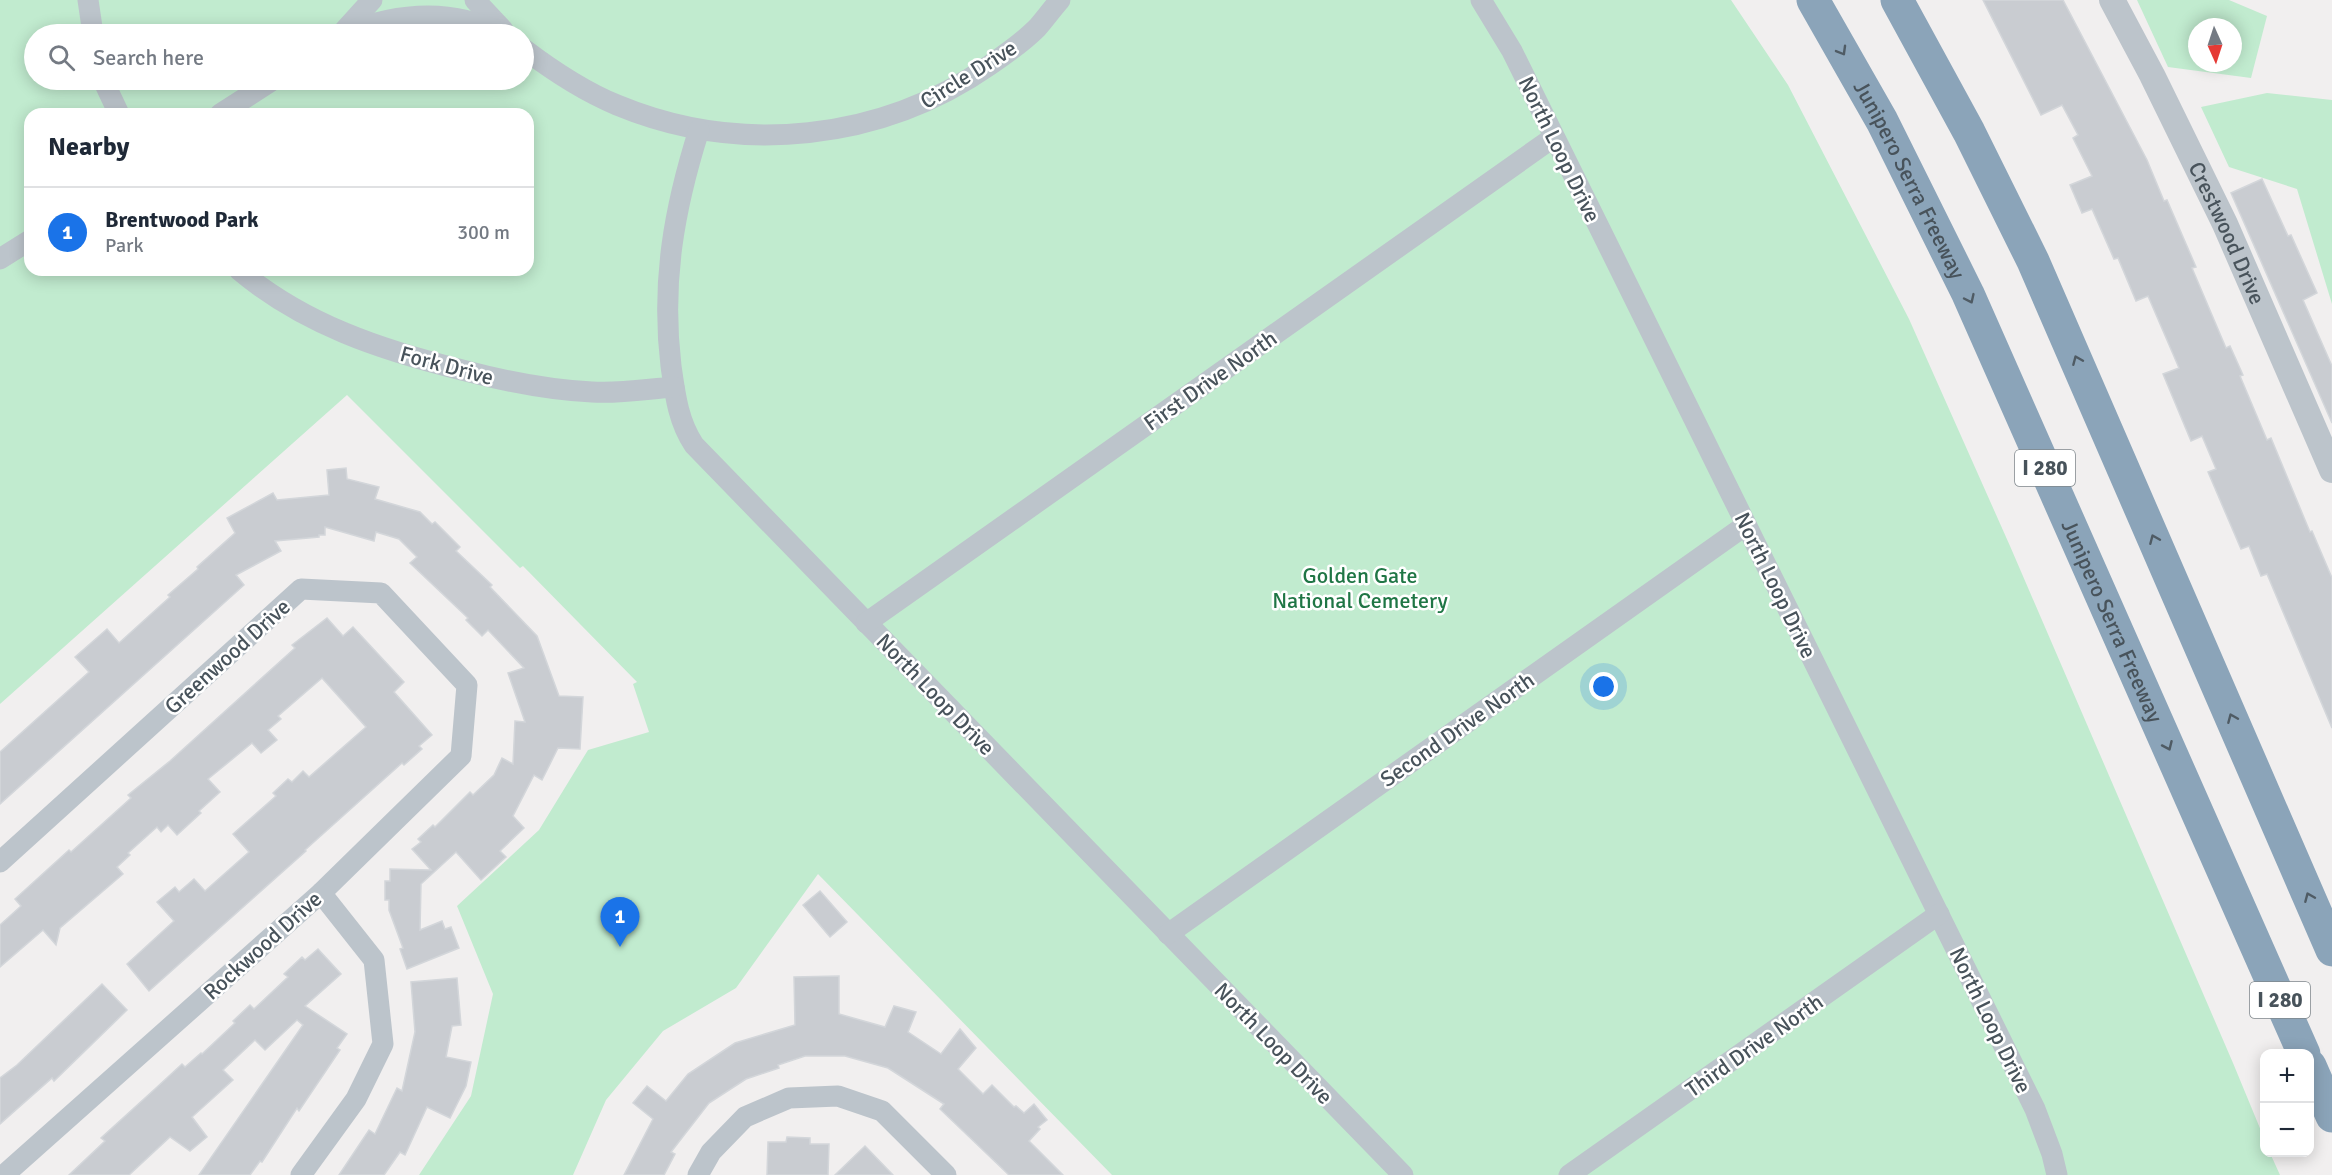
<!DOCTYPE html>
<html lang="en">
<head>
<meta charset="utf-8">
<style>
	body { margin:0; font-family:Signika,sans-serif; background:#f6f6f7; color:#1f2937 }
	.controls { position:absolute; right:18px; bottom:18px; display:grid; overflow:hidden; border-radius:12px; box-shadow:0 3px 15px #0003 }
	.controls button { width:54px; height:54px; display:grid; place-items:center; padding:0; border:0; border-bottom:2px solid #e0e1e3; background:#fff; color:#1f2937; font:30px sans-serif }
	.compass { position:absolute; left:2188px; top:18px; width:54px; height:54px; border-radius:50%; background:#fff; box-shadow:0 3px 15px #0003; rotate:177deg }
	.you { position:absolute; left:1604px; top:687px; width:21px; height:21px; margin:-15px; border:4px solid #fff; border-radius:50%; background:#1a73e8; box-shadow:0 0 0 9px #1a73e833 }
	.badge { display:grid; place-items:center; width:39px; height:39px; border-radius:50%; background:#1a73e8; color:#fff; font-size:20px; font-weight:700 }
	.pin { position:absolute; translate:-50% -50px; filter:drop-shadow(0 2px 3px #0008) }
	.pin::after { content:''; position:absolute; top:32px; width:21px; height:18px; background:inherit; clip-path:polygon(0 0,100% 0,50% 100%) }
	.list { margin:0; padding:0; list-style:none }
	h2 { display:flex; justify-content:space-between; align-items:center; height:78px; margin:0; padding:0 24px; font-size:26px }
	h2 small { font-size:20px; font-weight:400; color:#747a83 }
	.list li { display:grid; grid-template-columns:39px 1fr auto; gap:18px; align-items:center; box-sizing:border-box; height:90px; padding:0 24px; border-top:2px solid #e0e1e3 }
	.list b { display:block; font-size:22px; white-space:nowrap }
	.list p { margin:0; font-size:20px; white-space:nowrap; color:#747a83 }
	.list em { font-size:20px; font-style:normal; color:#747a83 }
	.icon { flex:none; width:33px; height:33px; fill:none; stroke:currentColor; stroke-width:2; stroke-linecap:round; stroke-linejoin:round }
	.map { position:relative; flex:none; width:2332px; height:1175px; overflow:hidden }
	.search { position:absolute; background:#fff; box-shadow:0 3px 15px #0003; left:24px; top:24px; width:510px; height:66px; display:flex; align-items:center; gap:15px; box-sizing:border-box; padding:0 21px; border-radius:33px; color:#747a83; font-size:22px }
	.panel { position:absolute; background:#fff; box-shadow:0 3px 15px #0003; left:24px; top:108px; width:510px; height:168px; border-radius:18px }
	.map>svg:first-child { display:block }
</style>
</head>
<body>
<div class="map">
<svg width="2332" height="1175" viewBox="0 0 2332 1175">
	<rect width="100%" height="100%" fill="#f1efef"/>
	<g fill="#c1ebcf" fill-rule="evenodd">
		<path d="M 0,0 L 1731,0 L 1788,85 L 1909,319 L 2010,546 L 2233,1063 L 2264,1138 L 2264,1152 L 2270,1153 L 2280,1175 L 1112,1175 L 818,874 L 736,988 L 663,1031 L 606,1100 L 573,1175 L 419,1175 L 471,1096 L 493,994 L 457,906 L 539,830 L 588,750 L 649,732 L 633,684 L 637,682 L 523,566 L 520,568 L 347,395 L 0,704 ZM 34,34 L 524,34 L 524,80 L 34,80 ZM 30,114 L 528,114 L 528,270 L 30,270 Z"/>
		<path d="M 2137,0 L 2229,0 L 2267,16 L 2251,78 L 2168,67 ZM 2197,27 L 2233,27 L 2233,63 L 2197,63 Z"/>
		<path d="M 2267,93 L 2332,100 L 2332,304 L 2297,189 L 2229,167 L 2201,107 Z"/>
	</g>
	<g fill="#c9ccd1" stroke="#d3d6da" stroke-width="1.5">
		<path d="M 1983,0 L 2063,0 L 2147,160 L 2164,201 L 2167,200 L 2196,267 L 2192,268 L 2226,348 L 2230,346 L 2243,375 L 2240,376 L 2267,440 L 2271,438 L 2310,532 L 2312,531 L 2332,578 L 2332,728 L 2267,574 L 2261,576 L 2249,546 L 2241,549 L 2208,472 L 2216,469 L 2202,436 L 2191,441 L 2163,374 L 2179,368 L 2148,296 L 2136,301 L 2118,258 L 2114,259 L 2092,209 L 2082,213 L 2070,185 L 2092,176 L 2073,138 L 2078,135 L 2062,105 L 2041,115 Z"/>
		<path d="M 2262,179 L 2288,236 L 2291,235 L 2317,293 L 2303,300 L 2332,366 L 2332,423 L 2231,193 Z"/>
		<path d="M 346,468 L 347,479 L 379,487 L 375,499 L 420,512 L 432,524 L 435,522 L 460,547 L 456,551 L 492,585 L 490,587 L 537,636 L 559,696 L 583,697 L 580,749 L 558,748 L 542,780 L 534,775 L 513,816 L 524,828 L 500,851 L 506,857 L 481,880 L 456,852 L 421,884 L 420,930 L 442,921 L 445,929 L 451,927 L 459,948 L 407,969 L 400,949 L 403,948 L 389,910 L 389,900 L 385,900 L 385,881 L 390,881 L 390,869 L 431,870 L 412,849 L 421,842 L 418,839 L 433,825 L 435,827 L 470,792 L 473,795 L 494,775 L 502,758 L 513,764 L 515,721 L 525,722 L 508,673 L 524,668 L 488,630 L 482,636 L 466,620 L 468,618 L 410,563 L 417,557 L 399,539 L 376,532 L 374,541 L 325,527 L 325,535 L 319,535 L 319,537 L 275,541 L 281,551 L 236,575 L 244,585 L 0,804 L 0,752 L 89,672 L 75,657 L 107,629 L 119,643 L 161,605 L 170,597 L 168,595 L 198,569 L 197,567 L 235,533 L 227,518 L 273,493 L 277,500 L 329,495 L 327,470 Z"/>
		<path d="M 327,618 L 343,636 L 353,627 L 404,682 L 394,692 L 432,735 L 419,746 L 422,749 L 404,765 L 402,763 L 305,850 L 306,851 L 149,991 L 127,964 L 174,921 L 157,902 L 175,887 L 179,892 L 194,879 L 205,891 L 249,852 L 233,834 L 276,796 L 273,793 L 288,779 L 292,782 L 303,771 L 309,777 L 366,727 L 322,678 L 278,716 L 281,719 L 268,730 L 277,740 L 261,753 L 252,743 L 208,779 L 220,792 L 199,811 L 201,813 L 177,835 L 168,825 L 161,832 L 157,827 L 128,853 L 130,855 L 117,867 L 123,874 L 60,928 L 56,945 L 43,930 L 0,967 L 0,925 L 21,906 L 15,899 L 69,850 L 71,852 L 131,798 L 128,795 L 170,761 L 295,648 L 292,645 Z"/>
		<path d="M 820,891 L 847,922 L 830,937 L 803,905 Z"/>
		<path d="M 318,949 L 341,974 L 305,1006 L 347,1034 L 337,1048 L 340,1050 L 299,1111 L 297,1108 L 262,1162 L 260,1161 L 250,1175 L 199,1175 L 303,1025 L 297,1020 L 265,1050 L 255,1040 L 223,1070 L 233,1080 L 192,1117 L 207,1137 L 190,1151 L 170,1137 L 129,1175 L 69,1175 L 105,1141 L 101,1138 L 156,1088 L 182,1064 L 185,1067 L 201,1053 L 202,1054 L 235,1023 L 233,1021 L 250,1005 L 254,1009 L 288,977 L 284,974 L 302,957 L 305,960 Z"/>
		<path d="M 839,976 L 839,1014 L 885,1027 L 894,1006 L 916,1012 L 908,1032 L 941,1054 L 960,1029 L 976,1048 L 958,1069 L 983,1094 L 992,1085 L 1014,1107 L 1016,1106 L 1024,1113 L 1034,1104 L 1047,1120 L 1038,1127 L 1040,1129 L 1029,1141 L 1063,1175 L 1009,1175 L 940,1109 L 944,1104 L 888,1068 L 845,1056 L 805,1056 L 778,1065 L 779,1068 L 746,1079 L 709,1103 L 671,1152 L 675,1154 L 664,1175 L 624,1175 L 653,1119 L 633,1103 L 647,1086 L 666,1101 L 688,1074 L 735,1043 L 795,1025 L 794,977 Z"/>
		<path d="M 457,978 L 461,1025 L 452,1026 L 446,1057 L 471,1062 L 466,1086 L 450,1118 L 427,1107 L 405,1155 L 400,1152 L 384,1175 L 339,1175 L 369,1130 L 375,1134 L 397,1088 L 402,1091 L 415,1032 L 411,982 Z"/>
		<path d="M 102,984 L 127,1010 L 54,1081 L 52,1078 L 0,1124 L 0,1078 L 17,1065 Z"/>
		<path d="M 787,1137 L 810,1138 L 810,1144 L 829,1144 L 828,1175 L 767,1175 L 768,1142 L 786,1142 Z"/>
		<path d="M 865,1146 L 893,1175 L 835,1175 Z"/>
	</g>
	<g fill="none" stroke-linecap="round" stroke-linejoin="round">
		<g stroke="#bcc4cb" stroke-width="21">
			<path d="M 88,0 L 93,34"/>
			<path d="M 475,0 L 503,30"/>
			<path d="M 1481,0 L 1512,51 L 2035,1109 L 2052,1154 L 2057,1175"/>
			<path d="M 343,32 L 372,0"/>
			<path d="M 343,34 C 396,13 450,7 502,34"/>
			<path d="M 524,49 C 553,71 583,91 617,105 C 740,156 881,141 990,65 C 1006,54 1023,42 1037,28 C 1045,19 1052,9 1060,0"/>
			<path d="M 103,80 L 119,114"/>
			<path d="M 220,114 L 273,80"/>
			<path d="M 699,130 C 674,209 661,282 671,366 C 675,394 678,421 694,445 L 1403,1175"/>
			<path d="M 0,259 L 30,240"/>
			<path d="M 239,270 C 303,324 381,350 462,370 C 504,381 548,390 592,392 C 619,394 647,389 674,387"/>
			<path d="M 866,623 L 1554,137"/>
			<path d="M 0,862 L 301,589 L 381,593 L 467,685 L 461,756 L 321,893 L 4,1175"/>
			<path d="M 1168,934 L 1746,525"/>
			<path d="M 301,1175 L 356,1099 L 383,1044 L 374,960 L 321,893"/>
			<path d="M 698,1175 L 711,1152 L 745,1117 L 789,1098 L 838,1096 L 882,1111 L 946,1175"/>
			<path d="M 1569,1175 L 1939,914"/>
		</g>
		<path stroke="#bcc4cb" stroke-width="26" id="s1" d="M 2112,0 L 2152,75 L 2225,224 L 2332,470"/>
		<g stroke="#8ba4b9" stroke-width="33">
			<path id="s2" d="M 1813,0 L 1882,121 L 1968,294 L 2304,1054"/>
			<path d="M 1897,0 L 1969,132 L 2033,261 L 2332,950"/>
			<path d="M 2310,1066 L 2332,1116"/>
		</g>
	</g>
	<defs><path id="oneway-chevron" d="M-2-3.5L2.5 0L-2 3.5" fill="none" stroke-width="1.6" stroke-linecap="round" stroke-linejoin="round" transform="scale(1.5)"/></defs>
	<g stroke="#4f5b64">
		<use href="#oneway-chevron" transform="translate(1842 51) rotate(60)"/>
		<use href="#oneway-chevron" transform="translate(1970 299) rotate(65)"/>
		<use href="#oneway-chevron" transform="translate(2077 360) rotate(-113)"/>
		<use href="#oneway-chevron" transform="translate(2154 539) rotate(-113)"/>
		<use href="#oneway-chevron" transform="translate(2232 718) rotate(-113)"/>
		<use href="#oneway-chevron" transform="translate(2168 746) rotate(66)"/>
		<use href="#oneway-chevron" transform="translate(2309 897) rotate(-113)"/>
	</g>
	<g text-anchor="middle" stroke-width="5" stroke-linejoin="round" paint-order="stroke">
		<g fill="#fff" stroke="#7f878c" stroke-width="1.5">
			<rect x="2015" y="450" width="60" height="36" rx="4.5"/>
			<rect x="2250" y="982" width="60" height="36" rx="4.5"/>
		</g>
		<g font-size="21" font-weight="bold" fill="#48535b">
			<text x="2045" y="475">I 280</text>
			<text x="2280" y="1007">I 280</text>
		</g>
		<g font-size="22" fill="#48535b" stroke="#fff">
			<text transform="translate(968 74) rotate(-32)" y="8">Circle Drive</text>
			<text transform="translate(1560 149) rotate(64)" y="8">North Loop Drive</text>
			<text dy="8" stroke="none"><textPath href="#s2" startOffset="204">Junipero Serra Freeway</textPath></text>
			<text dy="8" stroke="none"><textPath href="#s1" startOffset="260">Crestwood Drive</textPath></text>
			<text transform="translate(447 365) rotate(15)" y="8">Fork Drive</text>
			<text transform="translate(1210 380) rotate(-35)" y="8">First Drive North</text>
			<text transform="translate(1776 585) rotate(64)" y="8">North Loop Drive</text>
			<text dy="8" stroke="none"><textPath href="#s2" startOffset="690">Junipero Serra Freeway</textPath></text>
			<text transform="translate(227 656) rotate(-42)" y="8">Greenwood Drive</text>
			<text transform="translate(936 694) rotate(46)" y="8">North Loop Drive</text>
			<text transform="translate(1457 729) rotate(-35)" y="8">Second Drive North</text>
			<text transform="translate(262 945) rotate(-42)" y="8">Rockwood Drive</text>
			<text transform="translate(1991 1020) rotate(64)" y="8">North Loop Drive</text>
			<text transform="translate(1274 1043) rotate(46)" y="8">North Loop Drive</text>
			<text transform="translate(1754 1045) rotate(-35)" y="8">Third Drive North</text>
		</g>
		<g font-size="22" fill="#1f7645" stroke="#fff">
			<text x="1360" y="583">Golden Gate<tspan x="1360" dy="25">National Cemetery</tspan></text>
		</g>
	</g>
</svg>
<div class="controls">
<button>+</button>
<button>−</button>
</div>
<svg class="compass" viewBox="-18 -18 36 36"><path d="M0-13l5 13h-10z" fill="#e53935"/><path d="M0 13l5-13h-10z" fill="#747a83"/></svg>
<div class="you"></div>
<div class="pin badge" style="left:620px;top:947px">1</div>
<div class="search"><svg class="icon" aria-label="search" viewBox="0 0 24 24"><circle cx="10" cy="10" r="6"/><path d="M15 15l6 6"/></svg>Search here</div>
<section class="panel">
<h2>Nearby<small></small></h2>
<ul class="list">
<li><span class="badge">1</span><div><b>Brentwood Park</b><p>Park</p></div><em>300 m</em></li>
</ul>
</section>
</div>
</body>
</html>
